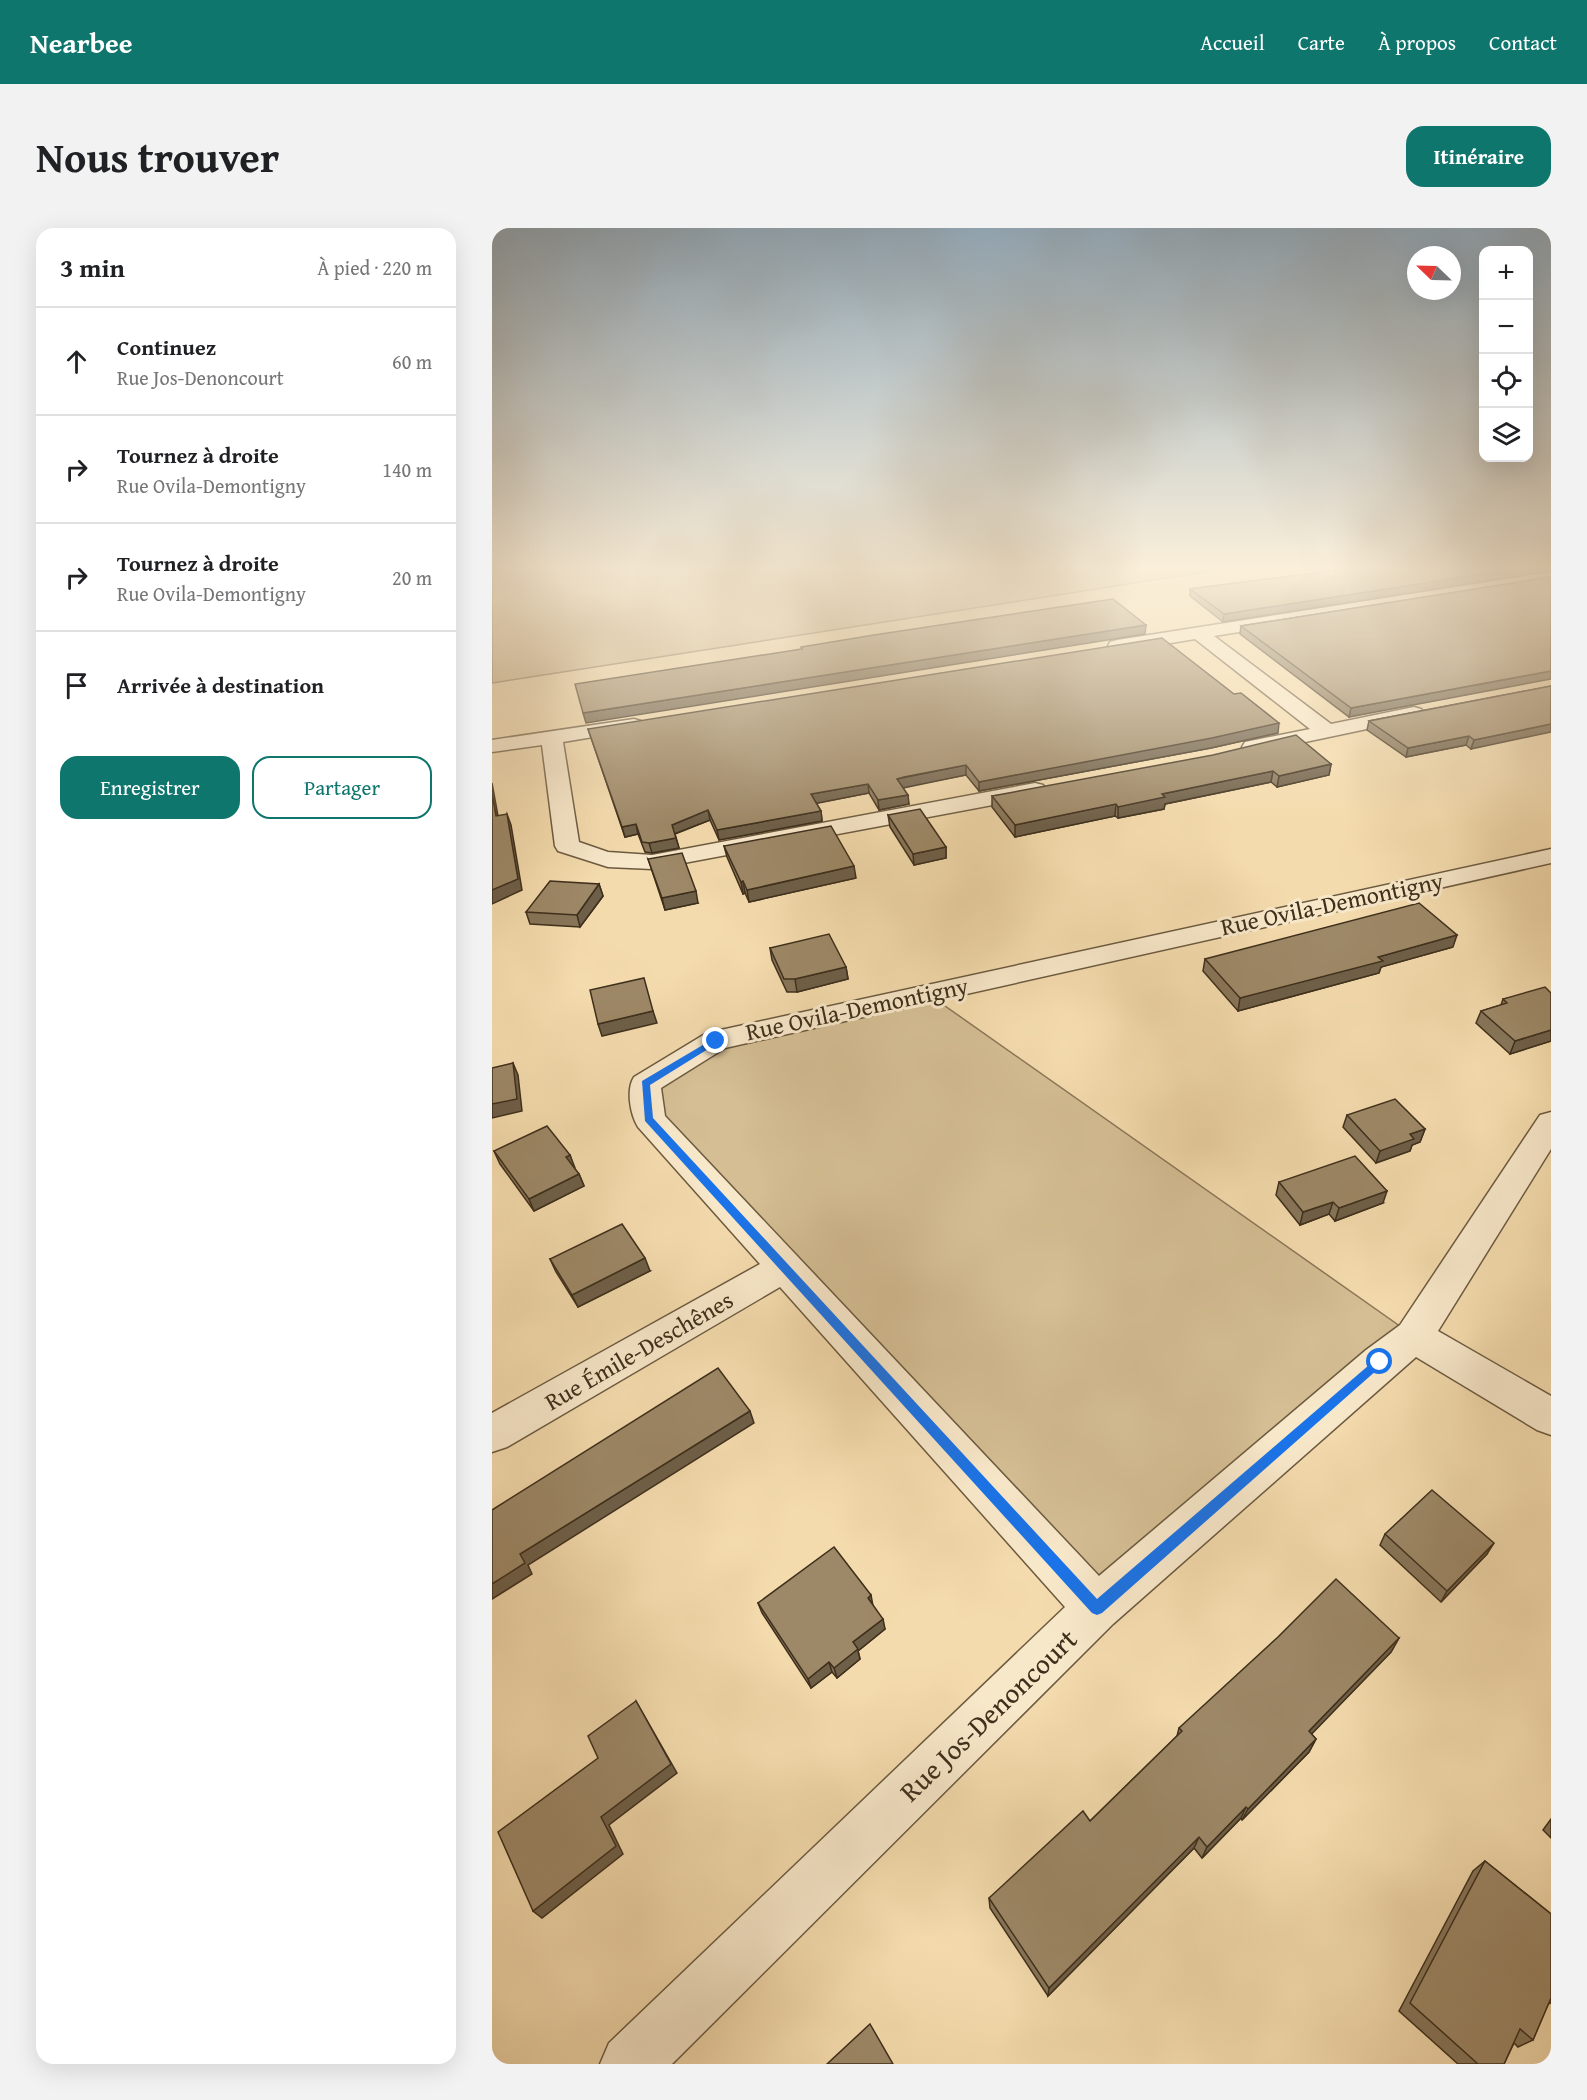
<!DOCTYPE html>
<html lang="fr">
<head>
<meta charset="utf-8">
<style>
	body { margin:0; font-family:"Gentium Book Plus",serif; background:#f2f2f2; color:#202124 }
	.controls { position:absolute; right:18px; top:18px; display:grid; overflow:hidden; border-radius:12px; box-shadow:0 6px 24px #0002 }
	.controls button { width:54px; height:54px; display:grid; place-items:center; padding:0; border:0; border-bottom:2px solid #e0e0e0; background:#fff; color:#202124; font:30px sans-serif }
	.compass { position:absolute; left:915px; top:18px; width:54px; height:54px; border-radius:50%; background:#fff; box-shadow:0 6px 24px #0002; rotate:293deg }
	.stop { position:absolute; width:18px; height:18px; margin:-14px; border:4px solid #1a73e8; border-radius:50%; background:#fff }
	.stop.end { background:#1a73e8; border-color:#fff; box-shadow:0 2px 6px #0008 }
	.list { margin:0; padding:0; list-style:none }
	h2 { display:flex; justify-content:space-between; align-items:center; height:78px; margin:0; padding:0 24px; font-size:26px }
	h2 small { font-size:20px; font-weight:400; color:#757577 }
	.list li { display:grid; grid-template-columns:39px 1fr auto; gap:18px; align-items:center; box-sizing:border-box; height:108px; padding:0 24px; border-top:2px solid #e0e0e0 }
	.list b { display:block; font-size:22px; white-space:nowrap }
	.list p { margin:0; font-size:20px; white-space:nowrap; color:#757577 }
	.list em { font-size:20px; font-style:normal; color:#757577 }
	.actions { display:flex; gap:12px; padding:18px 24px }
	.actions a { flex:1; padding:14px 0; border:2px solid #0f766e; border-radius:18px; text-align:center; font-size:21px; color:#0f766e }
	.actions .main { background:#0f766e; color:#fff }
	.icon { flex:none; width:33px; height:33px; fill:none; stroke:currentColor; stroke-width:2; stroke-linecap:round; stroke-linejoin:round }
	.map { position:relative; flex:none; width:1059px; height:1836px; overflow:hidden; border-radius:18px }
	header { display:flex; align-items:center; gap:36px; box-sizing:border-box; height:84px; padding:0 30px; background:#0f766e; color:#fff }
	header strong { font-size:28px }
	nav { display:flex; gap:33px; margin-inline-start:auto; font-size:21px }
	.intro { display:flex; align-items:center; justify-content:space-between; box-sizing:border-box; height:144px; padding:0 36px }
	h1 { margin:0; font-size:42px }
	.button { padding:15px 27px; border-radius:18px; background:#0f766e; color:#fff; font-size:21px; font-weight:700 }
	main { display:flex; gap:36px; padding:0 36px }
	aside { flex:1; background:#fff; border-radius:18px; box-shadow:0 6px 24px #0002 }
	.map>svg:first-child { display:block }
</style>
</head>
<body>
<header>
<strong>Nearbee</strong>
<nav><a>Accueil</a><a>Carte</a><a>À propos</a><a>Contact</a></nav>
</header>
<div class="intro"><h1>Nous trouver</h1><a class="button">Itinéraire</a></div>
<main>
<aside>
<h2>3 min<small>À pied · 220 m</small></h2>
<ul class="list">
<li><svg class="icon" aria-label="ahead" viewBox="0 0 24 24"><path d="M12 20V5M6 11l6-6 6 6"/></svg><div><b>Continuez</b><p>Rue Jos-Denoncourt</p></div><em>60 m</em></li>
<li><svg class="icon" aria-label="right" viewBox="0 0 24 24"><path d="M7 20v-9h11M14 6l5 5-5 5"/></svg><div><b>Tournez à droite</b><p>Rue Ovila-Demontigny</p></div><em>140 m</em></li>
<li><svg class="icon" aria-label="right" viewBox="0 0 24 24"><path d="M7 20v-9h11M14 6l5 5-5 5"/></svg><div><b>Tournez à droite</b><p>Rue Ovila-Demontigny</p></div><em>20 m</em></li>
<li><svg class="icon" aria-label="arrive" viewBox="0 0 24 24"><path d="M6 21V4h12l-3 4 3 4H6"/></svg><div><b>Arrivée à destination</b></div></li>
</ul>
<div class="actions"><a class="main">Enregistrer</a><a>Partager</a></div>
</aside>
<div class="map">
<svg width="1059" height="1836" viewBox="0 0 1059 1836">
	<rect width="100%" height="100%" fill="#f4dbad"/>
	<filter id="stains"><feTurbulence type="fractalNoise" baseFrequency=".00333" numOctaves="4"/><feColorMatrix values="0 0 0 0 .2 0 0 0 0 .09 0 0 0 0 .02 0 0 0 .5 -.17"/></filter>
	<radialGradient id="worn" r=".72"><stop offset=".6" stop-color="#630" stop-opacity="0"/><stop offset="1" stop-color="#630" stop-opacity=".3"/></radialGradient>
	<g fill="#d5be94" stroke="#8a7658" stroke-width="1.5">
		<path d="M 0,340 L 739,340 L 0,455 Z"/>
		<path d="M 436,766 L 922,1108 L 605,1380 L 157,891 L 153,856 L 224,813 Z"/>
	</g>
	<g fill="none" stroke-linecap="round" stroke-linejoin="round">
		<defs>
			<g id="minor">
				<path d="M 1059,344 L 1059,354 L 722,408 L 839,496 L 922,479 L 929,481 L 932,485 L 929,489 L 922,491 L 761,525 L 753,524 L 750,519 L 753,514 L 818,501 L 703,411 L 625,424 L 618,422 L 616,418 L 618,414 L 625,412 Z"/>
				<path d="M 142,491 L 149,493 L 152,497 L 149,501 L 71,514 L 87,614 L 116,624 L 160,627 L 543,555 L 551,557 L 554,562 L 551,567 L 543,569 L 160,641 L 116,639 L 66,623 L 63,618 L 50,517 L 0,524 L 0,512 Z"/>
				<path d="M 1059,621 L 1059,635 L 233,820 L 169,860 L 173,888 L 607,1348 L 874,1122 L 908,1097 L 1048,887 L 1059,884 L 1059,921 L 946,1103 L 1059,1168 L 1059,1207 L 1045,1202 L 924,1129 L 621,1396 L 180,1836 L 108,1836 L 117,1815 L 573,1379 L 288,1059 L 15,1219 L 0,1224 L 0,1185 L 268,1036 L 146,899 C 138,886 134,861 142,849 L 213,806 L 224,803 Z"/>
			</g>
		</defs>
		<use href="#minor" stroke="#6c5a40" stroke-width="3"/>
		<use href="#minor" fill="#f8e8ca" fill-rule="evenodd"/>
	</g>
	<g fill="#877559" stroke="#3e2f1c" stroke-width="1.5">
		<path d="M 863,340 L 731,394 L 698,368 L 698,361 Z"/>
		<path d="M 1059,349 L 857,489 L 748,406 L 749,398 Z"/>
		<path d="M 1059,458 L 979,521 L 974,517 L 914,529 L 875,502 L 877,493 Z"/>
		<path d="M 96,501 L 786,505 L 719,520 L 487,563 L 474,547 L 411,559 L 417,576 L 387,582 L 377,565 L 324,575 L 329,583 L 330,593 L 227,612 L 218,592 L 183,606 L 187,620 L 160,625 L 153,624 L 146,606 L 133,609 Z"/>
		<path d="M 839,536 L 837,547 L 785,559 L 779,554 L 673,576 L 672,581 L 626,590 L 623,588 L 523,609 L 500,579 L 500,568 Z"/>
		<path d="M 396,587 L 454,619 L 454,630 L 422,637 L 398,599 Z"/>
		<path d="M 232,618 L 364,650 L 257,674 L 253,665 L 251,666 L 235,629 Z"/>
		<path d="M 156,631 L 206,675 L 173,682 Z"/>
		<path d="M 107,656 L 111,668 L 88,699 L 38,696 L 34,684 Z"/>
		<path d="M 961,719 L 889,739 L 887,745 L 746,783 L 711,743 L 713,731 Z"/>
		<path d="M 278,720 L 354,739 L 356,751 L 305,764 L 295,764 L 280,732 Z"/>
		<path d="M 1059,765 L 1059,813 L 1018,826 L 984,795 L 989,783 L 1009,777 L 1011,771 Z"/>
		<path d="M 855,887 L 933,901 L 928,914 L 920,917 L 918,923 L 884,935 L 851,899 Z"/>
		<path d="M 2,923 L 78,927 L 82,940 L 87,946 L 92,958 L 42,983 L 8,936 Z"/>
		<path d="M 787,954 L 891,975 L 843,993 L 837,986 L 808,997 L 784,967 Z"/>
		<path d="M 58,1031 L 158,1043 L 86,1079 L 64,1044 Z"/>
		<path d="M 893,1306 L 995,1326 L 949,1374 L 888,1317 Z"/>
		<path d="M 266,1375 L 381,1378 L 393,1401 L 366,1423 L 368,1431 L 345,1450 L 340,1444 L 319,1460 L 270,1385 Z"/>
		<path d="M 907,1410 L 899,1424 L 819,1506 L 824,1511 L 817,1524 L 750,1592 L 749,1590 L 710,1630 L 702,1620 L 556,1768 L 498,1680 L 497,1670 L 598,1593 L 685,1508 L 687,1500 Z"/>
		<path d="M 1059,1591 L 1059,1610 L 1051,1602 Z"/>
		<path d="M 993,1633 L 1059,1686 L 1059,1775 L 1056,1776 L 1041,1812 L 1026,1819 L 1022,1815 L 1012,1836 L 966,1836 L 907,1783 L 981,1643 Z"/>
	</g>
	<g fill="#6e5f48" stroke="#3e2f1c" stroke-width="1.5">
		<path d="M 1030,340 L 1059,340 L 1059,343 L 731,394 L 732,386 Z"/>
		<path d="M 654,397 L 653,406 L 94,495 L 91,485 Z"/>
		<path d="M 1059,443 L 1059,451 L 857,489 L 859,480 Z"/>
		<path d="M 787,495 L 786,505 L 719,520 L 487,563 L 487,554 Z"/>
		<path d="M 1059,496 L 1059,504 L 979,521 L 982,512 Z"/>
		<path d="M 977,508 L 974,517 L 914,529 L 916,520 Z"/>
		<path d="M 839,536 L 837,547 L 785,559 L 787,548 Z"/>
		<path d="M 474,537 L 474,547 L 406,561 L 405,551 Z"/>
		<path d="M 781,543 L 779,554 L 673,576 L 672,581 L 626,590 L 626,579 L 670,566 Z"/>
		<path d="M 0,555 L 8,599 L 4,588 L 0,566 Z"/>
		<path d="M 376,556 L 377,565 L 321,576 L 319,566 Z"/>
		<path d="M 416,567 L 417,576 L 387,582 L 386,572 Z"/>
		<path d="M 624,576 L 623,588 L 523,609 L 523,597 Z"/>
		<path d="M 216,582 L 218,592 L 182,606 L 180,597 Z"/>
		<path d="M 329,583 L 330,593 L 227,612 L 225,602 Z"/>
		<path d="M 15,586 L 19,597 L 30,662 L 0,676 L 0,662 Z"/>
		<path d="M 144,596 L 146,606 L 133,609 L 130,599 Z"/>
		<path d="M 184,610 L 187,620 L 160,625 L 157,615 Z"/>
		<path d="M 454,619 L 454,630 L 422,637 L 421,626 Z"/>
		<path d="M 362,638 L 364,650 L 257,674 L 255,662 Z"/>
		<path d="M 251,653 L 253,665 L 251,666 L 249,654 Z"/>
		<path d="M 107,656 L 111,668 L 88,699 L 85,687 Z"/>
		<path d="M 204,663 L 206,675 L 173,682 L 170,670 Z"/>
		<path d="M 965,707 L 961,719 L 889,739 L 887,745 L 746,783 L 748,770 L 886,729 Z"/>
		<path d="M 354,739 L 356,751 L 305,764 L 303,751 Z"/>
		<path d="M 161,783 L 165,795 L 110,808 L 106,796 Z"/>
		<path d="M 1059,802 L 1059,813 L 1018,826 L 1023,813 Z"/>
		<path d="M 21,835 L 26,847 L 30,883 L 0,890 L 0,876 Z"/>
		<path d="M 933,901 L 928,914 L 920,917 L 918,923 L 884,935 L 888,923 L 918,906 Z"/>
		<path d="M 78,927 L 83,940 L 79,942 L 74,929 Z"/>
		<path d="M 87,946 L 92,958 L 42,983 L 37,971 Z"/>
		<path d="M 895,963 L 891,975 L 843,993 L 847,980 Z"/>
		<path d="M 841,974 L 837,986 L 808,997 L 811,984 Z"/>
		<path d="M 153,1030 L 158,1043 L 86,1079 L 80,1067 Z"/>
		<path d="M 258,1183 L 262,1195 L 36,1337 L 40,1346 L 0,1371 L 0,1356 L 28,1326 Z"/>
		<path d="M 1002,1315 L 995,1326 L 949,1374 L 955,1363 Z"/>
		<path d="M 379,1367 L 381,1378 L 376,1370 Z"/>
		<path d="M 391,1391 L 393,1401 L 366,1423 L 368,1431 L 345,1450 L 342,1440 L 361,1414 Z"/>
		<path d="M 907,1410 L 899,1424 L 810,1516 L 817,1503 Z"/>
		<path d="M 337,1434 L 340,1444 L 319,1460 L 316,1451 Z"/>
		<path d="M 144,1473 L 185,1545 L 117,1597 L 131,1626 L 50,1690 L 41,1683 L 109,1589 Z"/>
		<path d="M 824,1511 L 817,1524 L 750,1592 L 756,1581 Z"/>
		<path d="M 754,1579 L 749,1590 L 710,1630 L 715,1619 Z"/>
		<path d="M 707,1609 L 702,1620 L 556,1768 L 557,1760 Z"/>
	</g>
	<g fill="#9d8867" stroke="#3e2f1c" stroke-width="1.5">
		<path d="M 863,340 L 1030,340 L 732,386 L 698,361 Z"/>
		<path d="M 1059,349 L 1059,443 L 859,480 L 749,398 Z"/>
		<path d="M 621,371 L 654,397 L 91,485 L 83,456 L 310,421 L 309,419 L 382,407 Z"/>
		<path d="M 670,410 L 742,466 L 749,465 L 787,495 L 720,510 L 487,554 L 474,537 L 412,549 L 405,551 L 416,567 L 386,572 L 376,556 L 319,566 L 329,583 L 225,602 L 216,582 L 180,597 L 184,610 L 157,615 L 150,614 L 144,596 L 130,599 L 96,501 Z"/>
		<path d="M 1059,458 L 1059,496 L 982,512 L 977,508 L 916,520 L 877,493 Z"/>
		<path d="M 804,507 L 839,536 L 787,548 L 781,543 L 670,566 L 673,569 L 626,579 L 624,576 L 523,597 L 500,568 L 721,527 Z"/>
		<path d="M 0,566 L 4,588 L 15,586 L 26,651 L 0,662 Z"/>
		<path d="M 428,581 L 454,619 L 421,626 L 396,587 Z"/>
		<path d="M 339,598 L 362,638 L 255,662 L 251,653 L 249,654 L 232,618 Z"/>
		<path d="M 190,625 L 204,663 L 170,670 L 156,631 Z"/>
		<path d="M 58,653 L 107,656 L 85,687 L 34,684 Z"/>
		<path d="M 927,675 L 965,707 L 886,729 L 891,733 L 748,770 L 713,731 Z"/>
		<path d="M 337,706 L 354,739 L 303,751 L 292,751 L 278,720 Z"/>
		<path d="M 152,750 L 161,783 L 106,796 L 98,762 Z"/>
		<path d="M 1053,759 L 1059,765 L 1059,802 L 1023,813 L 989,783 L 1015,775 L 1011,771 Z"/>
		<path d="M 21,835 L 25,871 L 0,876 L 0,840 Z"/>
		<path d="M 903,871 L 933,901 L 918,906 L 922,911 L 888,923 L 855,887 Z"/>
		<path d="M 55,898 L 78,927 L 74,929 L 87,946 L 37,971 L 2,923 Z"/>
		<path d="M 863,928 L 895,963 L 847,980 L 841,974 L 811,984 L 787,954 Z"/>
		<path d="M 130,996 L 153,1030 L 80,1067 L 58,1031 Z"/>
		<path d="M 226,1140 L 258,1183 L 28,1326 L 33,1335 L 0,1356 L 0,1282 Z"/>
		<path d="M 940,1262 L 1002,1315 L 955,1363 L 893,1306 Z"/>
		<path d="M 342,1319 L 379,1367 L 376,1370 L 391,1391 L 361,1414 L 366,1421 L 342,1440 L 337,1434 L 316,1451 L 266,1375 Z"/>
		<path d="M 844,1351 L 907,1410 L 817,1503 L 824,1511 L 756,1581 L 754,1579 L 715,1619 L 707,1609 L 557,1760 L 497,1670 L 591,1583 L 598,1593 L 690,1503 L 687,1500 L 786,1409 Z"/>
		<path d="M 144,1473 L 179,1536 L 109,1589 L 124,1618 L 41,1683 L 6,1604 L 106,1530 L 96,1508 Z"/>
		<path d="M 993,1633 L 1059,1686 L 1059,1770 L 1041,1812 L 1028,1801 L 1012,1836 L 986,1836 L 918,1775 Z"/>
		<path d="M 378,1796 L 401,1836 L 335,1836 Z"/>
	</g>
	<linearGradient id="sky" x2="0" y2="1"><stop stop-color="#94acbd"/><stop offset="0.57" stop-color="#faefda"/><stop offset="1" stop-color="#faefda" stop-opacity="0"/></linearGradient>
	<rect width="1059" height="597" fill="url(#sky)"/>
	<path fill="#1a73e8" d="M 221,811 L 229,813 L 158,857 L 161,890 L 605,1371 L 884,1131 L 892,1131 L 894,1134 L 610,1385 L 605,1387 L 600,1385 L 153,893 L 150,853 Z"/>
	<g text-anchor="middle" stroke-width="6" stroke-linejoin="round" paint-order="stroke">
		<g font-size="24" fill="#3e2f1c" stroke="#f8e8ca">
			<text transform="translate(840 676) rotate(-12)" y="8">Rue Ovila-Demontigny</text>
			<text transform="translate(365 781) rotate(-12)" y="8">Rue Ovila-Demontigny</text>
			<text transform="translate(147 1123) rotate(-30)" y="8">Rue Émile-Deschênes</text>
		</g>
		<g font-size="28" fill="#3e2f1c" stroke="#f8e8ca">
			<text transform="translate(496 1487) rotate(-44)" y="10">Rue Jos-Denoncourt</text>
		</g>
	</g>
	<rect width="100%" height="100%" filter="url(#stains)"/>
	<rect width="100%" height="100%" fill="url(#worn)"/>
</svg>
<div class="controls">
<button>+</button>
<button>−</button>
<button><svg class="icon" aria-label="locate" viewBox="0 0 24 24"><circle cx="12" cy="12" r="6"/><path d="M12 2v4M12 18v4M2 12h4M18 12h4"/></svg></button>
<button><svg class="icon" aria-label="layers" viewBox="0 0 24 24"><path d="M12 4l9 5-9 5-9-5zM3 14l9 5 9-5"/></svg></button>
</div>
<svg class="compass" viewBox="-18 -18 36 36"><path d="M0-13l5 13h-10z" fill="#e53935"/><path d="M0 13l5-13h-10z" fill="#757577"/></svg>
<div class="stop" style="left:888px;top:1134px"></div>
<div class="stop end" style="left:224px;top:813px"></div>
</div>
</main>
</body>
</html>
